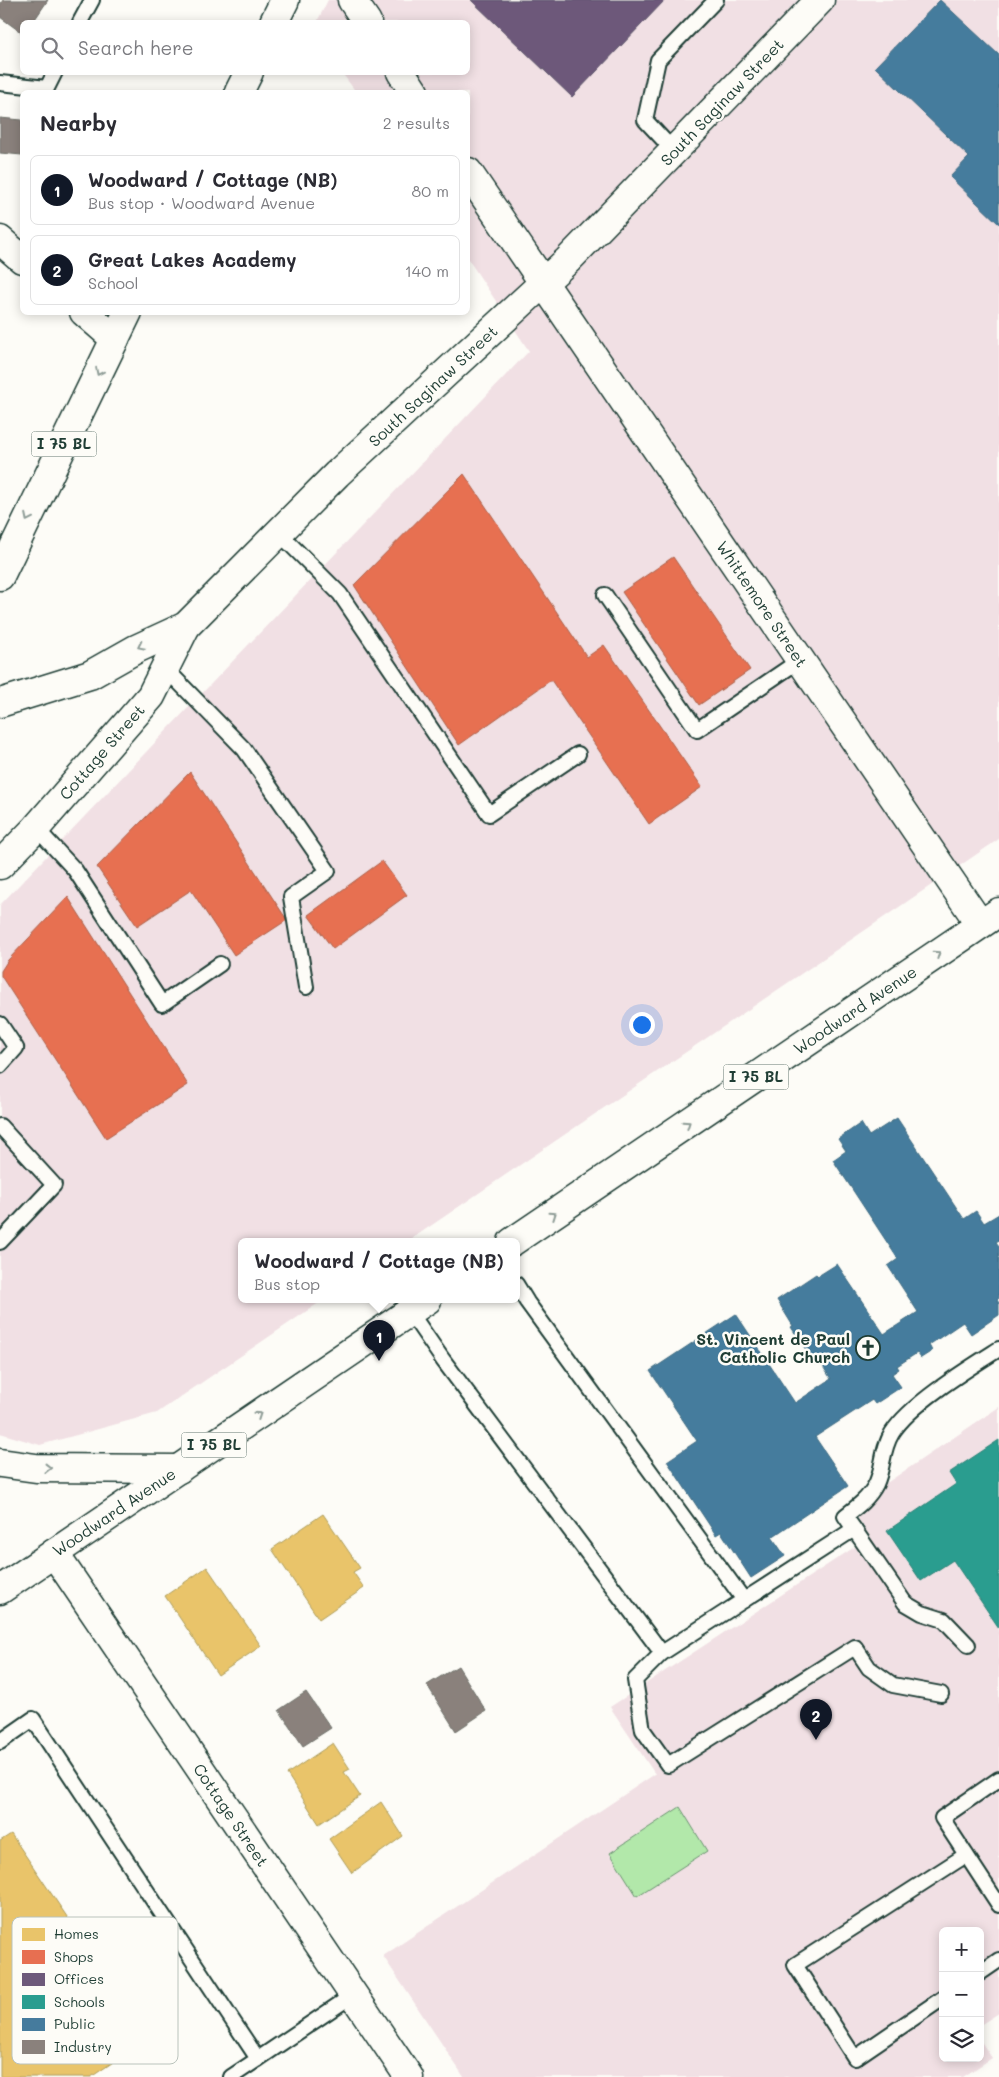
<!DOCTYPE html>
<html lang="en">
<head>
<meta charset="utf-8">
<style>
	body { margin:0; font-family:Mali,sans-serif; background:#f2f2f3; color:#2b2b33 }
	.controls { position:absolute; right:15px; bottom:15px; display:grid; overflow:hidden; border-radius:8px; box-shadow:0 2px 12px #0003 }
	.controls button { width:45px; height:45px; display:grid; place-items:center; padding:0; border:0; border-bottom:1px solid #e1e1e2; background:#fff; color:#2b2b33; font:25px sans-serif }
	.you { position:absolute; left:641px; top:1024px; width:18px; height:18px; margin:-12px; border:4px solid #fff; border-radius:50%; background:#1a73e8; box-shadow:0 0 0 8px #1a73e833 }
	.badge { display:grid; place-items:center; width:32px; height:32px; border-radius:50%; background:#111827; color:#fff; font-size:16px; font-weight:700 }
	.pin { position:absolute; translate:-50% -41px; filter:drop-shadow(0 1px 2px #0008) }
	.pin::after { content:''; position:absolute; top:26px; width:18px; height:15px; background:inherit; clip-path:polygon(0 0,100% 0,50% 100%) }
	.popup { position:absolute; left:238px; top:1238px; width:282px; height:65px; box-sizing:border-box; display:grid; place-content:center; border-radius:8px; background:#fff; filter:drop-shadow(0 1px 4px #0005); font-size:16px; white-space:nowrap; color:#7c7c81 }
	.popup b { font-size:19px; color:#2b2b33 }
	.popup::after { content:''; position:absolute; left:50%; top:100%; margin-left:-10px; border:10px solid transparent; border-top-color:#fff }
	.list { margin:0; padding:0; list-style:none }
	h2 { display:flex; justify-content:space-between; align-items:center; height:65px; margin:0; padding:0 20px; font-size:21px }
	h2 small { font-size:16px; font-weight:400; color:#7c7c81 }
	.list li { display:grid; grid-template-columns:32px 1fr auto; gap:15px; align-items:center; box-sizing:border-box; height:70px; margin:0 10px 10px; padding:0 10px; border:1px solid #e1e1e2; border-radius:8px }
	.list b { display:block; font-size:19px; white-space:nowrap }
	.list p { margin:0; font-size:16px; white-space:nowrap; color:#7c7c81 }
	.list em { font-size:16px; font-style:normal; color:#7c7c81 }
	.icon { flex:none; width:28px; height:28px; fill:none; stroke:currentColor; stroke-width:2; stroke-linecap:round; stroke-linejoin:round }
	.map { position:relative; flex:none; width:999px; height:2077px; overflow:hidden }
	.search { position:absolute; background:#fff; box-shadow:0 2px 12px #0003; left:20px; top:20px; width:450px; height:55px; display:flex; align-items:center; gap:12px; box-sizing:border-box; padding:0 18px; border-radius:8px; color:#7c7c81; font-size:19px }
	.panel { position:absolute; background:#fff; box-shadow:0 2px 12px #0003; left:20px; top:90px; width:450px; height:225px; border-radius:8px }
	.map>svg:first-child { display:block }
</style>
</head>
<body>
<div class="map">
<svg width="999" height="2077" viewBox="0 0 999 2077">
	<rect width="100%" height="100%" fill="#fdfcf7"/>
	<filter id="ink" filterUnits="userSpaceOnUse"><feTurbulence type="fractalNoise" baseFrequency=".02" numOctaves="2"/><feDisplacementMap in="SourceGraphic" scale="10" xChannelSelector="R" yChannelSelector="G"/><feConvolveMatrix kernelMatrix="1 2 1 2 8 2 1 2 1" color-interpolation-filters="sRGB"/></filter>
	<g filter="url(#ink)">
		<g fill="#f1e0e4">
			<path d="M 328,0 L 999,0 L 999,839 L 407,1242 L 242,1242 L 242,1300 L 323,1300 L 157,1413 L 40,1445 L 0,1433 L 0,905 L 529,351 L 468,259 L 468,92 L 356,92 L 342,73 L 468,72 L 468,22 L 317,22 Z"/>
			<path d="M 999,1407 L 999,2013 L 980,2025 L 980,1931 L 943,1931 L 943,2058 L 980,2058 L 980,2040 L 992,2058 L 963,2077 L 464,2077 L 383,1956 L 655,1774 L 610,1707 L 870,1537 L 851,1507 Z"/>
		</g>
		<path fill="#b2e8aa" stroke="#68926f" d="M 680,1807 L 707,1851 L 637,1896 L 610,1853 Z"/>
		<g fill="#e9c46a" stroke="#ac9c5a">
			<path d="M 323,1514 L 360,1568 L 353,1572 L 364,1588 L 319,1619 L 272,1549 Z"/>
			<path d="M 207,1567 L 261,1646 L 218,1675 L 165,1596 Z"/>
			<path d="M 333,1743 L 350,1769 L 344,1772 L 360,1796 L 319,1824 L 287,1774 Z"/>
			<path d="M 381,1802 L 403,1836 L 352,1873 L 329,1839 Z"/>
			<path d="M 11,1834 L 149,2038 L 91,2077 L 0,2077 L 0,1841 Z"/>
		</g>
		<g fill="#e76f51" stroke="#ab6048">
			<path d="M 464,474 L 587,657 L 604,645 L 702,787 L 649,824 L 551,680 L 459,745 L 354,585 Z"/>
			<path d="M 673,557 L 750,670 L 699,705 L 622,592 Z"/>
			<path d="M 190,772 L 287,920 L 234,955 L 191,890 L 137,926 L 97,867 Z"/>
			<path d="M 382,861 L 407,895 L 333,949 L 308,915 Z"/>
			<path d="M 68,897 L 188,1085 L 106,1138 L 1,976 L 1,971 L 8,960 Z"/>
		</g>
		<path fill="#6d597a" stroke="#565165" d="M 471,0 L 665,0 L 572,97 Z"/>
		<path fill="#2a9d8f" stroke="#278074" d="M 999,1440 L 999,1628 L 953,1560 L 921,1581 L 887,1531 L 956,1484 L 949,1473 Z"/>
		<g fill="#457b9d" stroke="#3a687e">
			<path d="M 940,0 L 999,55 L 999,224 L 950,177 L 969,157 L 875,67 Z"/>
			<path d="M 897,1118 L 964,1219 L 976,1211 L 984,1223 L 999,1214 L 999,1240 L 996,1242 L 999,1246 L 999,1298 L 997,1300 L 999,1303 L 999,1315 L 971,1334 L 963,1322 L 929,1345 L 932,1351 L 921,1358 L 917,1353 L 897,1366 L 899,1369 L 892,1374 L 901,1387 L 875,1404 L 872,1400 L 815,1437 L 848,1486 L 772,1537 L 785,1556 L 751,1578 L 721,1532 L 716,1535 L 667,1461 L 697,1441 L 650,1371 L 736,1314 L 795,1403 L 831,1379 L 820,1362 L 816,1365 L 791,1327 L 793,1326 L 777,1300 L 816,1274 L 818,1276 L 837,1264 L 884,1334 L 918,1312 L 888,1266 L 898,1259 L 833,1160 L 846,1151 L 838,1139 L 861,1123 L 869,1136 Z"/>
		</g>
		<g fill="#8a817c" stroke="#6a6d66">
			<path d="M 3,0 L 48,0 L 33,22 L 22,22 L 22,33 L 0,17 L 0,5 Z"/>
			<path d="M 0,118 L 22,120 L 22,155 L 0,153 Z"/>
			<path d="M 458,1666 L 486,1711 L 456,1731 L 427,1685 Z"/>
			<path d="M 306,1692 L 331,1728 L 303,1746 L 279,1710 Z"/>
		</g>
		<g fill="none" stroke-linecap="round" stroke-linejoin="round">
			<defs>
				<g id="lane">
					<path d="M 80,22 L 92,0"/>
					<path d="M 0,83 L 47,88 L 55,72"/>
					<path d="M 674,151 L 645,120 L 658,60 L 716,0"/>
					<path d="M 279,533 L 340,594 L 489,814 L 578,754"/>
					<path d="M 605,595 L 697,730 L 800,660"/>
					<path d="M 165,668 L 244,749 L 328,871 L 291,897 L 306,987"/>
					<path d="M 36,828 L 75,870 L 162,1004 L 220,964"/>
					<path d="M 0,1024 L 16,1048 L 0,1066"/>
					<path d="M 0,1126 L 54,1185 L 0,1242"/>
					<path d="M 410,1312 L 443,1360 L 662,1653 L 744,1600 L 527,1302 L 516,1284"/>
					<path d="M 744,1600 L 854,1529"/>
					<path d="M 968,1645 L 944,1620 L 922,1613 L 905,1603 L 845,1516 C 857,1507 869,1498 876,1484 C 884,1467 881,1451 892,1433 C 910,1404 969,1368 999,1349"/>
					<path d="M 662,1653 L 635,1680 L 643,1730 L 668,1765 L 855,1647 L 869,1668 L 893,1685 L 941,1694"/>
					<path d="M 0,1742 L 33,1719 L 258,2059 L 231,2077"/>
					<path d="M 999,1779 L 942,1818 L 999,1905"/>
					<path d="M 980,1973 L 999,1960"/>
					<path d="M 943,1998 L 855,2058 L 795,1965 L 966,1855"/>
					<path d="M 258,2059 L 353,1995"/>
				</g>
				<g id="street">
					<path d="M 352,0 L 367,22"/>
					<path d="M 401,72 L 414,92"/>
					<path d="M 468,172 L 980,924"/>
					<path d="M 0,240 L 22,259"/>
					<path d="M 84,312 L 115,339"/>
					<path d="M 0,703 L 90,675 L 136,649 L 186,626 L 337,474 L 568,260 L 820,0"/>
					<path d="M 0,865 L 36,828 L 151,696 L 186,626"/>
					<path d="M 0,1463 L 36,1468 L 179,1469"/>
					<path d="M 54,1553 L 409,2077"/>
				</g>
				<g id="primary">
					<path d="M 274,22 L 285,0"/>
					<path d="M 239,92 L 249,72"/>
					<path d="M 0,576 L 128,312"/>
					<path d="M 512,1242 L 999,912"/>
					<path d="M 0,1590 L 427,1300"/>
				</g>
			</defs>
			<use href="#lane" stroke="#1f3d34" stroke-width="18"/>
			<use href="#street" stroke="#1f3d34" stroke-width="31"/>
			<use href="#primary" stroke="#1f3d34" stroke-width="31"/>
			<use href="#lane" stroke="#fdfcf7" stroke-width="14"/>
			<use href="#street" stroke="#fdfcf7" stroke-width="28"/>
			<use href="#primary" stroke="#fdfcf7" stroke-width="28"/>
		</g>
		<defs><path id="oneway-chevron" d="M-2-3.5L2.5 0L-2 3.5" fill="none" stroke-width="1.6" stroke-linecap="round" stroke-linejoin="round" transform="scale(1.25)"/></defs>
		<g stroke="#8e9c96">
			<use href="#oneway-chevron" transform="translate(99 372) rotate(116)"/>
			<use href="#oneway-chevron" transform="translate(28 518) rotate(116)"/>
			<use href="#oneway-chevron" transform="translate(141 646) rotate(154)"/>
			<use href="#oneway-chevron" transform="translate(937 954) rotate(-34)"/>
			<use href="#oneway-chevron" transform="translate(687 1124) rotate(-34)"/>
			<use href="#oneway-chevron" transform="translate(553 1215) rotate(-34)"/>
			<use href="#oneway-chevron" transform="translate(258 1415) rotate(-34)"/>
			<use href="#oneway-chevron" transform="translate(48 1468)"/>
		</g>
	</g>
	<defs>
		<symbol id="church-ring" viewBox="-11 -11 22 22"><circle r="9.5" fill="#fdfcf7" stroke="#1f3d34" stroke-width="1.5"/><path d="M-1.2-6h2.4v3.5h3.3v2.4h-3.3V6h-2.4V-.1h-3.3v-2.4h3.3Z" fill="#1f3d34"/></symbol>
	</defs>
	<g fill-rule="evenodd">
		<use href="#church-ring" x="854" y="1334" width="28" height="28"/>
	</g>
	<g text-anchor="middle" stroke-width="5" stroke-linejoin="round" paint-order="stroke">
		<g fill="#fdfcf7" stroke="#62766e" stroke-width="1">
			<rect x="31.5" y="431.5" width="65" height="25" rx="4"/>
			<rect x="723.5" y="1064.5" width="65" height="25" rx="4"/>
			<rect x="181.5" y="1432.5" width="65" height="25" rx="4"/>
		</g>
		<g font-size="15" font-weight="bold" fill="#1f3d34">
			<text x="64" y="449">I 75 BL</text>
			<text x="756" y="1082">I 75 BL</text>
			<text x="214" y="1450">I 75 BL</text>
		</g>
		<g font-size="16" fill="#1f3d34" stroke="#fdfcf7">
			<text transform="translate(722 102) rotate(-46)" y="6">South Saginaw Street</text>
			<text transform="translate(433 386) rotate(-43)" y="6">South Saginaw Street</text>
			<text transform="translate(762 604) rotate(56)" y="6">Whittemore Street</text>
			<text transform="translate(102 752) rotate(-49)" y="6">Cottage Street</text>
			<text transform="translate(855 1010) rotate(-34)" y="6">Woodward Avenue</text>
			<text transform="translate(114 1512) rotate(-34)" y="6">Woodward Avenue</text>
			<text transform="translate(231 1815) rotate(56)" y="6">Cottage Street</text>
		</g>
		<g font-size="16" font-weight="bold" fill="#1f3d34" stroke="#fdfcf7" text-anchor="end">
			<text x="850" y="1345">St. Vincent de Paul<tspan x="850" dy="18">Catholic Church</tspan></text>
		</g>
	</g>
	<rect x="12" y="1917" width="166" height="147" rx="8" fill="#fdfcf7" stroke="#bac3bc" stroke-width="1"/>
	<rect x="22" y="1928" width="23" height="13" fill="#e9c46a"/>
	<rect x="22" y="1950" width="23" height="14" fill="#e76f51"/>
	<rect x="22" y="1973" width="23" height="13" fill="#6d597a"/>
	<rect x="22" y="1995" width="23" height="14" fill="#2a9d8f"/>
	<rect x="22" y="2018" width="23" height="13" fill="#457b9d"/>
	<rect x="22" y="2040" width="23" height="14" fill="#8a817c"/>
	<g font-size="14" fill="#1f3d34">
		<text x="54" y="1939">Homes</text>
		<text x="54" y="1962">Shops</text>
		<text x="54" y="1984">Offices</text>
		<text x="54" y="2007">Schools</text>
		<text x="54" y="2029">Public</text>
		<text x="54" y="2052">Industry</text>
	</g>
</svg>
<div class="controls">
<button>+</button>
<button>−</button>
<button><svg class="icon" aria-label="layers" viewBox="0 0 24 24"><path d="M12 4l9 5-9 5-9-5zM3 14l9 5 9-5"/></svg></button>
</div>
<div class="you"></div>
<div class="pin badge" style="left:379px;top:1361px">1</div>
<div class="popup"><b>Woodward / Cottage (NB)</b>Bus stop</div>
<div class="pin badge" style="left:816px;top:1740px">2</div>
<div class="search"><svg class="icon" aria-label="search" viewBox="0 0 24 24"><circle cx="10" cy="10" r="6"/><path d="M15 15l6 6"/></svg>Search here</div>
<section class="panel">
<h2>Nearby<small>2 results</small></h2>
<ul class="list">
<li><span class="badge">1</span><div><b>Woodward / Cottage (NB)</b><p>Bus stop · Woodward Avenue</p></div><em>80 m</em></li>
<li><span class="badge">2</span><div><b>Great Lakes Academy</b><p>School</p></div><em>140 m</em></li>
</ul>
</section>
</div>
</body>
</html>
